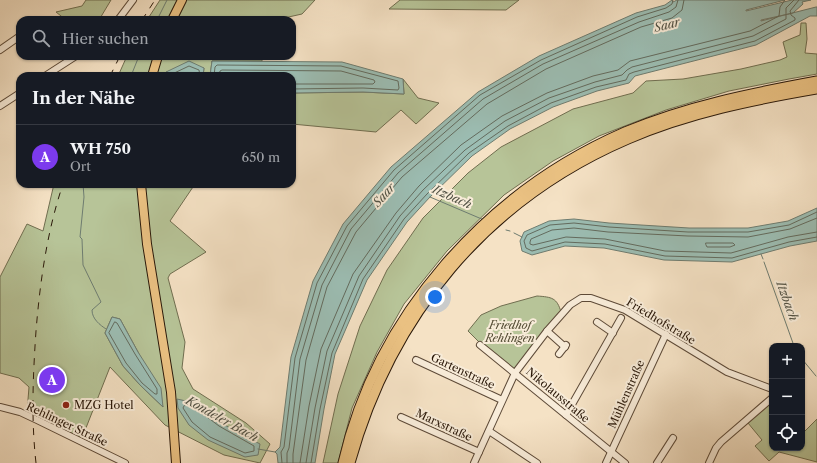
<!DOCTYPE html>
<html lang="de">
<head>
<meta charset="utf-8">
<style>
	body { margin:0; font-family:"Libre Caslon Text",serif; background:#242831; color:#f1f3f6 }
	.controls { position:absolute; right:12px; bottom:12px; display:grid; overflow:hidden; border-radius:8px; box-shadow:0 1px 3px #0004 }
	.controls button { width:36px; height:36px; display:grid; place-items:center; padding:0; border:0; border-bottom:1px solid #363941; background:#171b24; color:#f1f3f6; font:20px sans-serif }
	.you { position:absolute; left:435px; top:297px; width:14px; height:14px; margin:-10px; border:3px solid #fff; border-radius:50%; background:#1a73e8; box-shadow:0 0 0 6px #1a73e833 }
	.badge { display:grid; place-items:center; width:26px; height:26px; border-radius:50%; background:#7c3aed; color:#fff; font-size:13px; font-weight:700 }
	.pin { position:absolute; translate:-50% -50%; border:2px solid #fff; box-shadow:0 1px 4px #0006 }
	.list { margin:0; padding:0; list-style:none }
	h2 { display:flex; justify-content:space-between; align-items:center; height:52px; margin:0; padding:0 16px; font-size:17px }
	h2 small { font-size:13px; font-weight:400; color:#9ea1a6 }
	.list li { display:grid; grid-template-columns:26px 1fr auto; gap:12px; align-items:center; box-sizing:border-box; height:64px; padding:0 16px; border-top:1px solid #363941 }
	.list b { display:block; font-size:15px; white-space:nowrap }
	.list p { margin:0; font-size:13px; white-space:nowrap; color:#9ea1a6 }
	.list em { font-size:13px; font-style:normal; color:#9ea1a6 }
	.icon { flex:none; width:22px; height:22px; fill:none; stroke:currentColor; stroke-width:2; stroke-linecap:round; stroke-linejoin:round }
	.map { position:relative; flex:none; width:817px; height:463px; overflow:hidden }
	.search { position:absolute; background:#171b24; box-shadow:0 1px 3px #0004; left:16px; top:16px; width:280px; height:44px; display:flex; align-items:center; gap:10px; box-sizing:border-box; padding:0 14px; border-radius:12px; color:#9ea1a6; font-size:15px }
	.panel { position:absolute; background:#171b24; box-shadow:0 1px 3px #0004; left:16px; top:72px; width:280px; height:116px; border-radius:12px }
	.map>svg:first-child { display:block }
</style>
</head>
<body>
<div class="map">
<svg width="817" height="463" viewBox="0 0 817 463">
	<rect width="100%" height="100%" fill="#f5e2c5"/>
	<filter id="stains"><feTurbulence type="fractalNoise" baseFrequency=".005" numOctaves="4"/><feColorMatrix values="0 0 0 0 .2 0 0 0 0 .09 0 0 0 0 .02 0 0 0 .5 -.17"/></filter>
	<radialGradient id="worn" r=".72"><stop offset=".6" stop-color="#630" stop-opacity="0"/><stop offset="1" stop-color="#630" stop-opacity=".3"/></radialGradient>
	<g fill="#b7c498" stroke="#706e50" fill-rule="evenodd">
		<path d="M 86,0 L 111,0 L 99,20 L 66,20 L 56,12 L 82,6 Z"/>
		<path d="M 160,0 L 315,0 L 302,14 L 275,20 L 147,20 Z"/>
		<path d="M 400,0 L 519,0 L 506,10 L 389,9 Z"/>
		<path d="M 801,23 L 806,23 L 807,39 L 805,53 L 817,54 L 817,74 L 789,79 L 729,91 L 666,110 L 599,136 L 553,161 L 504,195 L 447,251 L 404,304 L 377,352 L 352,408 L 338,463 L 323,463 L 338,394 L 360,326 L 387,270 L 423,218 L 468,173 L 501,147 L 573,109 L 633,93 L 646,81 L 683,79 L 741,69 L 780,60 L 787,57 L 783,42 L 800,35 Z"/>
		<path d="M 127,56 L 262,56 L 262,61 L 212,61 L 210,76 L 203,76 L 204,68 L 166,72 L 164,76 L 118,76 Z"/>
		<path d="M 403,79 L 418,98 L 439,103 L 416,124 L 401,110 L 376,132 L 292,124 L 292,93 L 363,92 L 404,94 Z"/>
		<path d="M 54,184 L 195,184 L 170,221 L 206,252 L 170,274 L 168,278 L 185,342 L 182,368 L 193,389 L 246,423 L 270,444 L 260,463 L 224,455 L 165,425 L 110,367 L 82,438 L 27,412 L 29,387 L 19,378 L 0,373 L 0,277 L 27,224 L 43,231 ZM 112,317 L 120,319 L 138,352 L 163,407 L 140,385 L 123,366 L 105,333 Z"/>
		<path d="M 537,296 C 552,297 557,298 561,312 L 514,369 L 481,344 L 468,331 L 481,315 L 501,306 Z"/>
		<path d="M 768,404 L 772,409 L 772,448 L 802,448 L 802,434 L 817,419 L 817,462 L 779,452 L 769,461 L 755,446 L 762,440 L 748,423 Z"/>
	</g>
	<g fill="#9cbeb4" stroke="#6e7c70">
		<path d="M 672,0 L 673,2 L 677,0 L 785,0 L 746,10 L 746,11 L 792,0 L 811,0 L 802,2 L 803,4 L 793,13 L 761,20 L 761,21 L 816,7 L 817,7 L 817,16 L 810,16 L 756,45 L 635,76 L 629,83 L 597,91 L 553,107 L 510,129 L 472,156 L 430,197 L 407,222 L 367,280 L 335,354 L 324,409 L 315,463 L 278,463 L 277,454 L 275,452 L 280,447 L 291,357 L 313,281 L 343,224 L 391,167 L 478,92 L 539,56 L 636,13 L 665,5 Z"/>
		<path d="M 189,61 L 204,68 L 203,76 L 164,76 L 166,72 Z"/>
		<path d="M 212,61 L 342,62 L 403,79 L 404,94 L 363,92 L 292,93 L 292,76 L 210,76 Z"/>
		<path d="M 817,208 L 817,241 L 790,246 L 732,262 L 664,260 L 604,248 L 565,246 L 532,255 L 522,251 L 520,241 L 524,232 L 549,221 L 574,219 L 609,223 L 689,228 L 748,228 L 788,221 Z"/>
		<path d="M 112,317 L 120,319 L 138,352 L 161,388 L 163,407 L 140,385 L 123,366 L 105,333 Z"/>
		<path d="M 177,399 L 195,403 L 221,423 L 260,444 L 258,455 L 245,457 L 208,440 L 189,425 L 178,408 Z"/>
	</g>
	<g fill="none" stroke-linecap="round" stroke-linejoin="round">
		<g stroke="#636b5e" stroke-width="1">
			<path d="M 168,76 L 189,66 L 199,70 L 200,76"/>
			<path d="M 214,76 L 215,67 L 217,65 L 341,66 L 398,81 L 399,88 L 398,90 L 363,88 L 292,89"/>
			<path d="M 219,76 L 220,71 L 222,70 L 341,71 L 374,80 L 375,82 L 373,84 L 292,84"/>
			<path d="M 817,212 L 789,225 L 748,232 L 688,232 L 609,227 L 574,223 L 550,225 L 527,235 L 524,241 L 526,248 L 532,251 L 565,242 L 605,244 L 665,256 L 732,258 L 789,242 L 817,237"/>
			<path d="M 817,218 L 790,229 L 748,237 L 688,236 L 608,232 L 574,228 L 552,230 L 531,239 L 530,242 L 530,244 L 533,245 L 566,237 L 605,239 L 665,251 L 731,253 L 788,237 L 817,232"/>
			<path d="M 706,243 L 733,243 L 735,245 L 730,247 L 707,247 L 706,245 Z"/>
			<path d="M 115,322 L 117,323 L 135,354 L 157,389 L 157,394 L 155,394 L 142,383 L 126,363 L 109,333 Z"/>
			<path d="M 186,405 L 194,407 L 219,426 L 254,446 L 254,451 L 245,453 L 210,437 L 192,422 L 183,408 L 184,406 Z"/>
			<path d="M 282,463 L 281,452 L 284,447 L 295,358 L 317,283 L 347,226 L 394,170 L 480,95 L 541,60 L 637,17 L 666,8 L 672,4 L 673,0"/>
			<path d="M 287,463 L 287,453 L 289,448 L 300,359 L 322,285 L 351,229 L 398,173 L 483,99 L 543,64 L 639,22 L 669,12 L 676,7 L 678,0"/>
			<path d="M 293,463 L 293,454 L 306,360 L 327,287 L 356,232 L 402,177 L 487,104 L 546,69 L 641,27 L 672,18 L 682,10 L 684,0"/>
			<path d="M 300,463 L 309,406 L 321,349 L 353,274 L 396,213 L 419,186 L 461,145 L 502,116 L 547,93 L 593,76 L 618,70 L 630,61 L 750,31 L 779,16 L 780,7 L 785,0"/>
			<path d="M 306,463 L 315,408 L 327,351 L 359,276 L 400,216 L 423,190 L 465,150 L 505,121 L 549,98 L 595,82 L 622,75 L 627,70 L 632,67 L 753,36 L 786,19 L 786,8 L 794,0"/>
			<path d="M 311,463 L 320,409 L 332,353 L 363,279 L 404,219 L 427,194 L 469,153 L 508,126 L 551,103 L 596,87 L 626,80 L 629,74 L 634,72 L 755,41 L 795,20 L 795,18 L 791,15 L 790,11 L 799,0"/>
		</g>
		<g stroke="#6e7c70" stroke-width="1">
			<path d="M 157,20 L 167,0"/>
			<path d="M 131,76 L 139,56"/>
			<path d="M 83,184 L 84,197 L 80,237 L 82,239 L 83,265 L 101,302 L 92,310 C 92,319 100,325 106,329"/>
			<path d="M 430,197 L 484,220"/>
			<path d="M 506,230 L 510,231"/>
			<path d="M 514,233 L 522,237"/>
			<path d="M 761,254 L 763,259"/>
			<path d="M 764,262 L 794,346"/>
			<path d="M 802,359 L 816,376"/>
			<path d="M 258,449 L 275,452"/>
		</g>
		<defs>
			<g id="minor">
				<path d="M 118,20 L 133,0"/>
				<path d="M 0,50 L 20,36"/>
				<path d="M 45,76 L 76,56"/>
				<path d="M 0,106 L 20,93"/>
				<path d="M 597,322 L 613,333"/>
				<path d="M 547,331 L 565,347"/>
				<path d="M 480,345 L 625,463"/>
				<path d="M 559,354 L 566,345"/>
				<path d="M 416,360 L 502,400"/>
				<path d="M 0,407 L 20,412 L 37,420 L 125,463"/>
				<path d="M 566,415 L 621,318"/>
				<path d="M 401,417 L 479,452"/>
				<path d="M 489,431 L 537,463"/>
				<path d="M 474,463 L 515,373 L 547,331 L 570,305 L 581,298 L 591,298 L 625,310 L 727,372 L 772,389"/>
				<path d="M 606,463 L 666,334"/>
				<path d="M 657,463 L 673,438"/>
				<path d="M 709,463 L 716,448 L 721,442 L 772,398"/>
			</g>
			<g id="major">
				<path d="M 172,20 L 182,0"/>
				<path d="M 152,76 L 158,56"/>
				<path d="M 141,184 L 147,244 L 171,392 L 176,463"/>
			</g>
			<g id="highway">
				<path d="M 343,463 C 377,315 487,192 625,132 C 686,106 752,93 817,81"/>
				<path d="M 350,463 C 391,315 486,200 628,139 C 688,113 753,100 817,89"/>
			</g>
		</defs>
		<use href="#minor" stroke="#5d4a38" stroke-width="8"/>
		<use href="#major" stroke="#2a1809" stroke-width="10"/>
		<use href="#highway" stroke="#2a1809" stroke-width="11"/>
		<use href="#minor" stroke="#f8ecd9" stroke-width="6"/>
		<use href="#major" stroke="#eac182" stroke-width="8"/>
		<use href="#highway" stroke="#eac182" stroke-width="9"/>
		<g stroke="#2a1809" stroke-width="1" stroke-dasharray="7 7" stroke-linecap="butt">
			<path d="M 142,20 L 155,0"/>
			<path d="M 110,76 L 120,56"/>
			<path d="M 36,463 C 31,419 33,375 36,331 C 40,282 47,231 63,184"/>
		</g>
	</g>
	<circle fill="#8f2418" stroke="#f8ecd9" stroke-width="1.5" cx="66" cy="405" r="4"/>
	<g text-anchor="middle" stroke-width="4" stroke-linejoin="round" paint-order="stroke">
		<g font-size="11" fill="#2a1809" stroke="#f8ecd9">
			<text transform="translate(661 321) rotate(31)" y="4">Friedhofstraße</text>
			<text transform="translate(463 371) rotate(25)" y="4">Gartenstraße</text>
			<text transform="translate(626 394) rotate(-66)" y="4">Mühlenstraße</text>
			<text transform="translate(558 395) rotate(40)" y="4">Nikolausstraße</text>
			<text transform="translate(67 424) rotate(25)" y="4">Rehlinger Straße</text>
			<text transform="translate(444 425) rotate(25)" y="4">Marxstraße</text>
		</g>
		<g font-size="11" font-style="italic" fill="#544c34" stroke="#f8ecd9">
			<text x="510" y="329">Friedhof<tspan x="510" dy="13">Rehlingen</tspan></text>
		</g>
		<g font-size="11" fill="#2a1809" stroke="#f8ecd9" text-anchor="start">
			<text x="74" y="409">MZG Hotel</text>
		</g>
		<g font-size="12" font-style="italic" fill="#525245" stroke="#f8ecd9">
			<text transform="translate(667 25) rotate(-14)" y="4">Saar</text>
			<text transform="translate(384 195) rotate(-48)" y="4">Saar</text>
			<text transform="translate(452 197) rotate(24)" y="4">Itzbach</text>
			<text transform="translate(787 301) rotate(70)" y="4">Itzbach</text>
			<text transform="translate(222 419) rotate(29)" y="4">Kondeler Bach</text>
		</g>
	</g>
	<rect width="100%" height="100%" filter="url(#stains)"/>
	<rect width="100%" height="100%" fill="url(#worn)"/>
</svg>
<div class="controls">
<button>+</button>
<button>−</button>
<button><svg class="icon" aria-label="locate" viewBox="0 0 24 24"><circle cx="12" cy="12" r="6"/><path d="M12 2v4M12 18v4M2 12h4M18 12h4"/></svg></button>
</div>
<div class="you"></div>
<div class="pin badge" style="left:52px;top:380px">A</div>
<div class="search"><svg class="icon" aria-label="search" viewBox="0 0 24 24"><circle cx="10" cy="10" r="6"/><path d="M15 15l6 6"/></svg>Hier suchen</div>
<section class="panel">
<h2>In der Nähe<small></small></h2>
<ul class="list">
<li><span class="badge">A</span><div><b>WH 750</b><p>Ort</p></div><em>650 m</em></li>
</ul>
</section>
</div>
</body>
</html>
